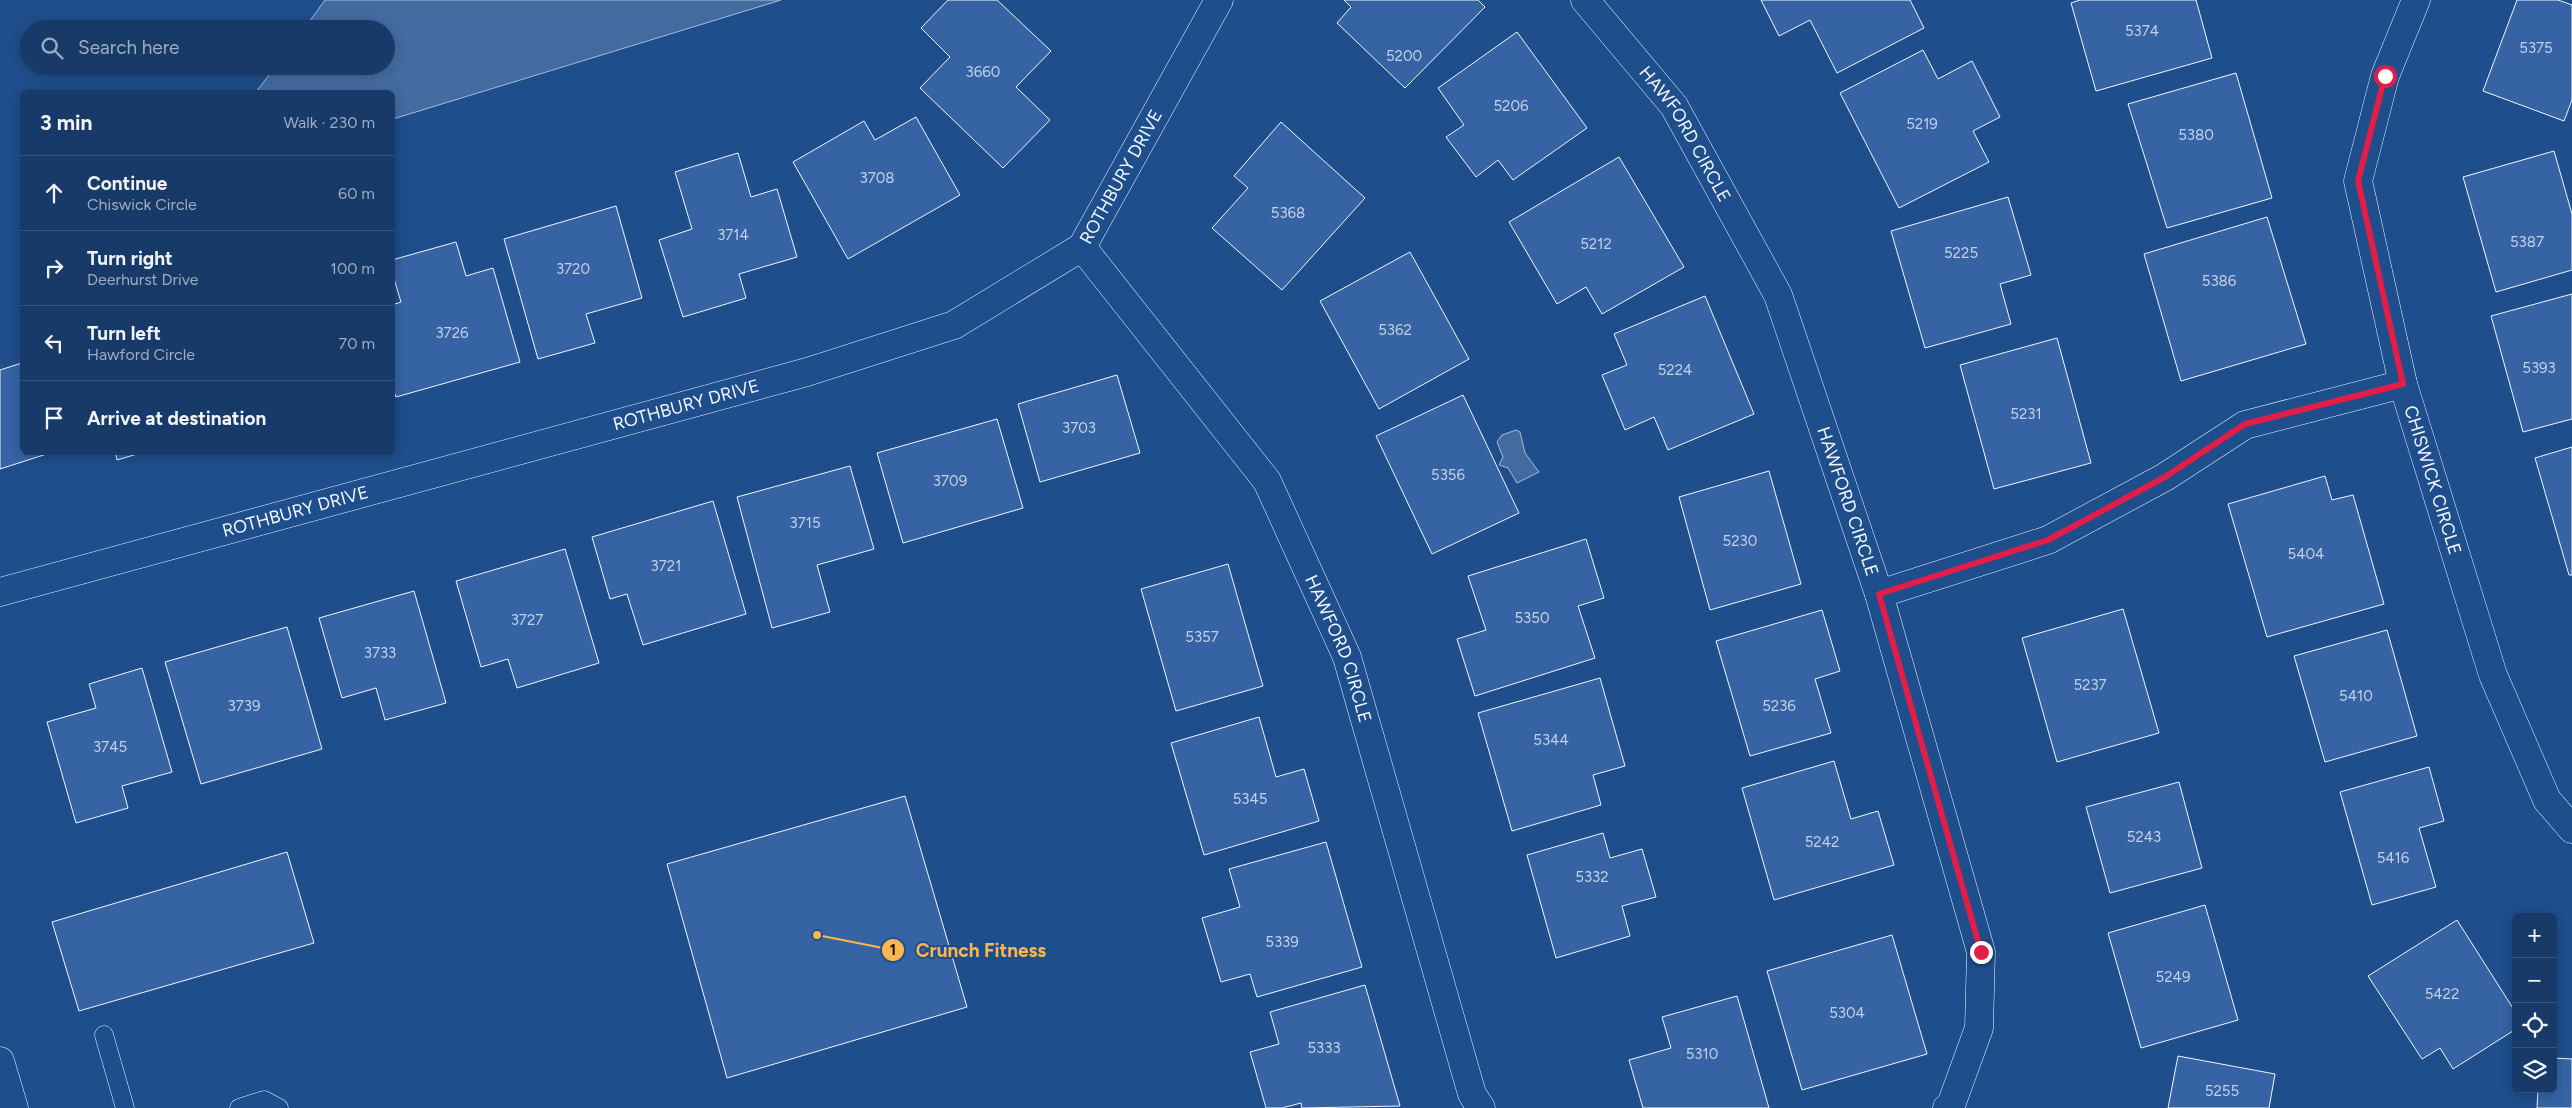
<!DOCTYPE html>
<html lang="en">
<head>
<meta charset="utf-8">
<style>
	body { margin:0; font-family:Figtree,sans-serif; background:#244571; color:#f1f3f6 }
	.controls { position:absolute; right:15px; bottom:15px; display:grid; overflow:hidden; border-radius:8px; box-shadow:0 2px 12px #0003 }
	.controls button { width:45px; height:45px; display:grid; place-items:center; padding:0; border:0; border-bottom:1px solid #36547d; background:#173a69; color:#f1f3f6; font:25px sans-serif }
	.stop { position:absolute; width:15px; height:15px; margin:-11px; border:4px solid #e11d48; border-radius:50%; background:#fff }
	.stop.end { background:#e11d48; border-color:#fff; box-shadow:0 1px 5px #0008 }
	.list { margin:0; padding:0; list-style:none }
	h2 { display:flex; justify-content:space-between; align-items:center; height:65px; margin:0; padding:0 20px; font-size:21px }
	h2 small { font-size:16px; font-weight:400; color:#9eadc0 }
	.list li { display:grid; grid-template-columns:32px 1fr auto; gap:15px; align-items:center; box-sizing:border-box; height:75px; padding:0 20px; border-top:1px solid #36547d }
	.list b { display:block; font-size:19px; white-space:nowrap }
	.list p { margin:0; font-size:16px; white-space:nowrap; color:#9eadc0 }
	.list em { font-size:16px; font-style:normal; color:#9eadc0 }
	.icon { flex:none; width:28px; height:28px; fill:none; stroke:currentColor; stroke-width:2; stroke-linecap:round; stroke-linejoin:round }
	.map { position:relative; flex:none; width:2572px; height:1108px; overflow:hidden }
	.search { position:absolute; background:#173a69; box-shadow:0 2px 12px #0003; left:20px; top:20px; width:375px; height:55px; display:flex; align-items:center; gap:12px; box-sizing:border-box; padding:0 18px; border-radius:28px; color:#9eadc0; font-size:19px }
	.panel { position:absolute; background:#173a69; box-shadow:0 2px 12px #0003; left:20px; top:90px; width:375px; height:365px; border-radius:8px }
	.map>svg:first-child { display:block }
</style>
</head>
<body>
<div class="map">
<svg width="2572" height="1108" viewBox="0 0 2572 1108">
	<rect width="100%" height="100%" fill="#1f4e8c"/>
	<g fill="#446ba0" stroke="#a8bbd7">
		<path d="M 325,0 L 781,0 L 393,119 L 392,92 L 256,92 L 276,66 L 386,66 L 386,29 L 304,29 Z"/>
		<path d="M 1516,430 L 1520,432 L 1525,453 L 1539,472 L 1517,483 L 1508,468 L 1499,465 L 1503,457 L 1497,442 L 1502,435 Z"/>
	</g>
	<g fill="#3563a3" stroke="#f2f6ff">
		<path d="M 948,0 L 997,0 L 1051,51 L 1016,87 L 1050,120 L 1003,168 L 920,88 L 950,57 L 921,28 Z"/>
		<path d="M 1344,0 L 1478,0 L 1485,7 L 1405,88 L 1337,23 L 1351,7 Z"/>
		<path d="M 1761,0 L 1910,0 L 1924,28 L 1837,73 L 1810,20 L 1779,36 Z"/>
		<path d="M 2080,0 L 2196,0 L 2212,58 L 2096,91 L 2071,3 Z"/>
		<path d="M 2517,0 L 2558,0 L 2572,5 L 2572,100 L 2564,121 L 2483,91 Z"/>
		<path d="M 1517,32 L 1587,128 L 1513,180 L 1498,160 L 1476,177 L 1446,137 L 1464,125 L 1438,88 Z"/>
		<path d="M 1923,50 L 1938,79 L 1972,61 L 2000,117 L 1973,131 L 1989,162 L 1899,208 L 1840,93 Z"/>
		<path d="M 2236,73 L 2272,198 L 2167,228 L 2128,104 Z"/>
		<path d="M 916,117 L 960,195 L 848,259 L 793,162 L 864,121 L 875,140 Z"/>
		<path d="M 1281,122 L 1365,198 L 1282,290 L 1212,228 L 1248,188 L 1234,176 Z"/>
		<path d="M 2554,151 L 2572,214 L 2572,270 L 2496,292 L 2463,177 Z"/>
		<path d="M 738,153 L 751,197 L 777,189 L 797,257 L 739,274 L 746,298 L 683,317 L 659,240 L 692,229 L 675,172 Z"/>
		<path d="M 1619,157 L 1684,267 L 1602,314 L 1586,287 L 1557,304 L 1509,222 Z"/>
		<path d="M 2008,197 L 2031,275 L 2000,284 L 2011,324 L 1925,348 L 1891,231 Z"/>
		<path d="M 616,206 L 642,298 L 586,314 L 595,343 L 538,359 L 504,239 Z"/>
		<path d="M 2267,217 L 2306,344 L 2181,381 L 2144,254 Z"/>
		<path d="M 456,242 L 466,276 L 493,268 L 520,362 L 396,397 L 392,386 L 392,305 L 401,302 L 392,272 L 392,260 Z"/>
		<path d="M 1410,252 L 1469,359 L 1379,409 L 1320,301 Z"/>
		<path d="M 2572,294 L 2572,419 L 2523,432 L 2491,316 Z"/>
		<path d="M 1705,296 L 1754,414 L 1668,450 L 1654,417 L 1625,430 L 1602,375 L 1627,365 L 1614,334 Z"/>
		<path d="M 2057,338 L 2091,463 L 1994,489 L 1960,365 Z"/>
		<path d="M 22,363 L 22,452 L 53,452 L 0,469 L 0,370 Z"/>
		<path d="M 1117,375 L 1140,453 L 1040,482 L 1018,404 Z"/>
		<path d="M 1463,395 L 1519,513 L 1432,554 L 1376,436 Z"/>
		<path d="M 997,419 L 1023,508 L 903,543 L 877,453 Z"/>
		<path d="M 2572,447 L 2572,575 L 2569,575 L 2535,458 Z"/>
		<path d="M 115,452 L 144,452 L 117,460 Z"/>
		<path d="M 850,466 L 874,549 L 817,565 L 830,612 L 772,628 L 737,497 Z"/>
		<path d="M 1769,471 L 1801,584 L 1710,610 L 1679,497 Z"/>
		<path d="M 2325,476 L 2332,500 L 2353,495 L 2384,604 L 2267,637 L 2228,504 Z"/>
		<path d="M 713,501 L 746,614 L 643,645 L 627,594 L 610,599 L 592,537 Z"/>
		<path d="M 1586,539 L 1604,598 L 1578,606 L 1595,658 L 1475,696 L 1457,639 L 1486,630 L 1468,576 Z"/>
		<path d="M 565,549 L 599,663 L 517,688 L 508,659 L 481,667 L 456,581 Z"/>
		<path d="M 1228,564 L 1263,686 L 1176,711 L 1141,589 Z"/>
		<path d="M 414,591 L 446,703 L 385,720 L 376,688 L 342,698 L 319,618 Z"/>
		<path d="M 2123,609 L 2159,733 L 2057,762 L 2022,638 Z"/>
		<path d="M 1822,610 L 1840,671 L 1815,679 L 1831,733 L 1750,756 L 1716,641 Z"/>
		<path d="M 287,627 L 322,749 L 201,784 L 165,662 Z"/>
		<path d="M 2387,630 L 2417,736 L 2325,762 L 2294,656 Z"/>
		<path d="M 142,668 L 172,772 L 122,786 L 128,808 L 76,823 L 47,722 L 96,708 L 89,684 Z"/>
		<path d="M 1600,678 L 1625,766 L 1593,775 L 1601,805 L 1512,831 L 1478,713 Z"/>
		<path d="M 1259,717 L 1276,777 L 1304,769 L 1319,821 L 1204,855 L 1171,743 Z"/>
		<path d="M 1834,761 L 1851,819 L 1878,811 L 1894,865 L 1774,900 L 1742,788 Z"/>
		<path d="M 2429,767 L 2444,821 L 2419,828 L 2436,887 L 2372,905 L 2340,792 Z"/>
		<path d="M 2179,782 L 2202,868 L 2110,893 L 2086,807 Z"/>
		<path d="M 905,796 L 967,1007 L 727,1078 L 667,864 Z"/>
		<path d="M 1603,833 L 1610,858 L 1642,849 L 1656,897 L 1622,906 L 1630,936 L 1556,958 L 1527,855 Z"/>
		<path d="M 1326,842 L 1362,967 L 1257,997 L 1250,974 L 1221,982 L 1202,918 L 1240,907 L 1229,869 Z"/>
		<path d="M 287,852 L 314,943 L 79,1011 L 52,922 Z"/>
		<path d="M 2205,905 L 2238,1020 L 2141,1048 L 2108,933 Z"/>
		<path d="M 2457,920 L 2516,1013 L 2516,1029 L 2453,1069 L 2440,1048 L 2422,1059 L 2368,976 Z"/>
		<path d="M 1892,935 L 1927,1054 L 1802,1090 L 1767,971 Z"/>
		<path d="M 1365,985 L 1400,1106 L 1302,1108 L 1301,1103 L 1282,1108 L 1266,1108 L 1250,1052 L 1279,1044 L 1270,1012 Z"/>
		<path d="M 1737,996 L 1769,1108 L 1643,1108 L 1629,1060 L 1671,1048 L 1662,1017 Z"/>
		<path d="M 2178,1056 L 2275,1074 L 2269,1108 L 2168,1108 Z"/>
		<path d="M 2553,1058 L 2572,1059 L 2572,1108 L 2537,1108 L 2538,1089 L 2553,1089 Z"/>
	</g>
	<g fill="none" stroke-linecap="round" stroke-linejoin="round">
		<defs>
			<g id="service">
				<path d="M 104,1035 L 125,1108"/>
				<path d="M 239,1108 L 264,1100 L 279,1108"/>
			</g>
			<g id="minor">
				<path id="s1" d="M 1585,0 L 1674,106 L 1778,295 L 1879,594 L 1981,952 L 1979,1028 L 1951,1105 L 1947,1108"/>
				<path id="s2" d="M 2416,0 L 2385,76 L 2358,181 L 2403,384 L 2493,675 L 2547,800 L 2572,829"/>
				<path id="s3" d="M 1082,247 L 1267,481 L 1347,657 L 1472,1094 L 1481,1108"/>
				<path id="s4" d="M 0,592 L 807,372 L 954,325 L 1082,247 L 1219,0"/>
				<path d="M 1879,594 L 2048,540 L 2165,477 L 2245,425 L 2403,384"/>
			</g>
			<path id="secondary" d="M 0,1061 L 14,1108"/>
		</defs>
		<use href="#service" stroke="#f2f6ff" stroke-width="19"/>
		<use href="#minor" stroke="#f2f6ff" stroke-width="29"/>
		<use href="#secondary" stroke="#f2f6ff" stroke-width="29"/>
		<use href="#service" stroke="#1f4e8c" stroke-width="18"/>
		<use href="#minor" stroke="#1f4e8c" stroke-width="28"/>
		<use href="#secondary" stroke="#1f4e8c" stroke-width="28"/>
	</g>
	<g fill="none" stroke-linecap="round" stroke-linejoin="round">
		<path stroke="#e11d48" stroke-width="6" d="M 1981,952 L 1879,594 L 2048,540 L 2165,477 L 2245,424 L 2403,384 L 2358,181 L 2385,76"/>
	</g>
	<g text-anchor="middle" stroke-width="4" stroke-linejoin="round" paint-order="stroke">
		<g font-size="15" fill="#c3d1e8">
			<text x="2142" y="36">5374</text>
			<text x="2536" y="53">5375</text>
			<text x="1404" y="61">5200</text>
			<text x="983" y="77">3660</text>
			<text x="1511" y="111">5206</text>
			<text x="1922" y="129">5219</text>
			<text x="2196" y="140">5380</text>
			<text x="877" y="183">3708</text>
			<text x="1288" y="218">5368</text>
			<text x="733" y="240">3714</text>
			<text x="2527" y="247">5387</text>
			<text x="1596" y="249">5212</text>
			<text x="1961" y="258">5225</text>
			<text x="573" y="274">3720</text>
			<text x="2219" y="286">5386</text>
			<text x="1395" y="335">5362</text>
			<text x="452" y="338">3726</text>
			<text x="2539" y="373">5393</text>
			<text x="1675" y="375">5224</text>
			<text x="2026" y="419">5231</text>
			<text x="1079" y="433">3703</text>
			<text x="1448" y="480">5356</text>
			<text x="950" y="486">3709</text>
			<text x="805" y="528">3715</text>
			<text x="1740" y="546">5230</text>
			<text x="2306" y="559">5404</text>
			<text x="666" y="571">3721</text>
			<text x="1532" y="623">5350</text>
			<text x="527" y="625">3727</text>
			<text x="1202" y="642">5357</text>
			<text x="380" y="658">3733</text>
			<text x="2090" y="690">5237</text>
			<text x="2356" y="701">5410</text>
			<text x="244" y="711">3739</text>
			<text x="1779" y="711">5236</text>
			<text x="1551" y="745">5344</text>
			<text x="110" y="752">3745</text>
			<text x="1250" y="804">5345</text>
			<text x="2144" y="842">5243</text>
			<text x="1822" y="847">5242</text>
			<text x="2393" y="863">5416</text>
			<text x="1592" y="882">5332</text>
			<text x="1282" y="947">5339</text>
			<text x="2173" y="982">5249</text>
			<text x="2442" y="999">5422</text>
			<text x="1847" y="1018">5304</text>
			<text x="1324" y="1053">5333</text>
			<text x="1702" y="1059">5310</text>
			<text x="2222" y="1096">5255</text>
		</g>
		<g font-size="18" fill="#f2f6ff" stroke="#1f4e8c">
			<text dy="6" stroke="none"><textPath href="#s1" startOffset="168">HAWFORD CIRCLE</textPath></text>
			<text dy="6" stroke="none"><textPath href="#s4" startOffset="1221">ROTHBURY DRIVE</textPath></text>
			<text dy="6" stroke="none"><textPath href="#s4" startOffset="711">ROTHBURY DRIVE</textPath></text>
			<text dy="6" stroke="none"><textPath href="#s2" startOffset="499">CHISWICK CIRCLE</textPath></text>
			<text dy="6" stroke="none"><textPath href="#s1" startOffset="572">HAWFORD CIRCLE</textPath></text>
			<text dy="6" stroke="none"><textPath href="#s4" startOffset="306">ROTHBURY DRIVE</textPath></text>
			<text dy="6" stroke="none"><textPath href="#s3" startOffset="481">HAWFORD CIRCLE</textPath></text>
		</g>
	</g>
	<path fill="none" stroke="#ffb74d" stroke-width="2" d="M817 935L893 950"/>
	<g fill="#ffb74d" stroke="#1f4e8c" stroke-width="2">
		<circle cx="817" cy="935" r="5"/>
		<circle cx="893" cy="950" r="12"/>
	</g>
	<g font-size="15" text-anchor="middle" font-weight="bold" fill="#111">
		<text x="893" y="955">1</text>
	</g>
	<g font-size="19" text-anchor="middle" font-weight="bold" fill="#ffb74d" stroke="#1f4e8c" stroke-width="4" stroke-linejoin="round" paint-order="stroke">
		<text x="981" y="957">Crunch Fitness</text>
	</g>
</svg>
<div class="controls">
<button>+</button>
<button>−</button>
<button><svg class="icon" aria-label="locate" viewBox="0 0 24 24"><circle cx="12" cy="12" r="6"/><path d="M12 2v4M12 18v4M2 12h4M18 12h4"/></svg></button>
<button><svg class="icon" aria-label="layers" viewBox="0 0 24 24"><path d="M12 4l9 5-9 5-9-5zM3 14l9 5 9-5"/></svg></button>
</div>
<div class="stop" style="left:2385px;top:76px"></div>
<div class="stop end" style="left:1981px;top:952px"></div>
<div class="search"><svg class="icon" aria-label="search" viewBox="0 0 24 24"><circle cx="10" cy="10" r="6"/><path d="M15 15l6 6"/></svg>Search here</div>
<section class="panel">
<h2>3 min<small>Walk · 230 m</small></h2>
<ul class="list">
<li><svg class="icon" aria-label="ahead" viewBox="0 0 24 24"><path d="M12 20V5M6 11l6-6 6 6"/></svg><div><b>Continue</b><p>Chiswick Circle</p></div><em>60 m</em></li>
<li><svg class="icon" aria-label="right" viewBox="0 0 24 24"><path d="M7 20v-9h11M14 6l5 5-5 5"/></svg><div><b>Turn right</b><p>Deerhurst Drive</p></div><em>100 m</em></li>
<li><svg class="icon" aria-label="left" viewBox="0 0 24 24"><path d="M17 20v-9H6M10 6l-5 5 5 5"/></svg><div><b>Turn left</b><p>Hawford Circle</p></div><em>70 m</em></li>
<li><svg class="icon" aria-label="arrive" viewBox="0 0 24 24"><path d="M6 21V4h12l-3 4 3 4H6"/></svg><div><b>Arrive at destination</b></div></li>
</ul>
</section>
</div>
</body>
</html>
